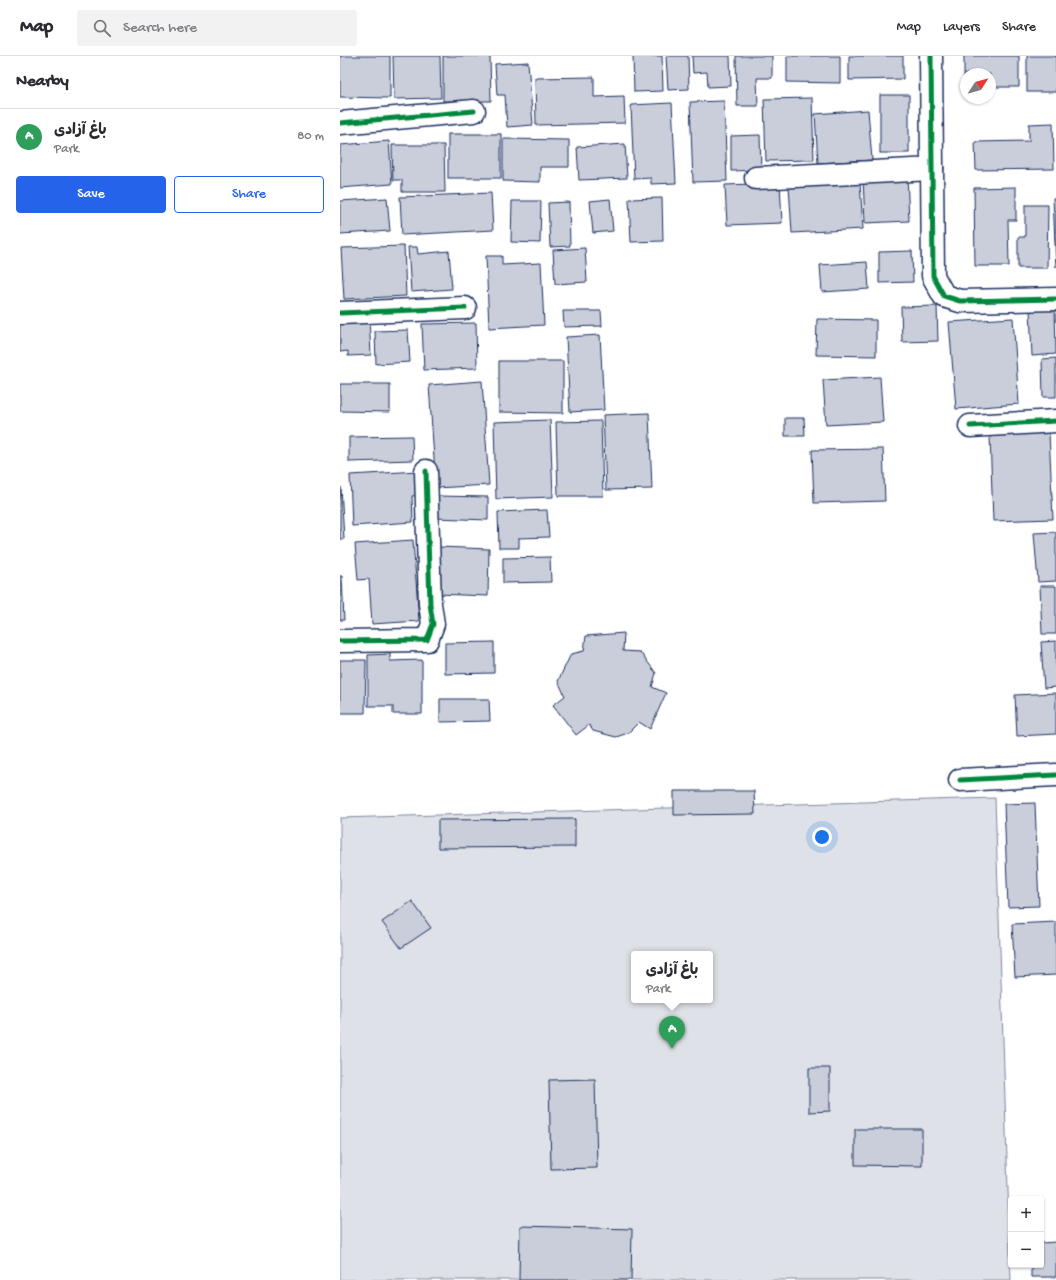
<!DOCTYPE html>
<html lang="en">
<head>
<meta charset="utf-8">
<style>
	body { margin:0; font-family:"Gochi Hand","Playpen Sans Arabic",sans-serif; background:#f2f2f3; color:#2b2b33 }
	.controls { position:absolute; right:12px; bottom:12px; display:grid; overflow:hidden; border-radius:4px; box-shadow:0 1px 3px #0004 }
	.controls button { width:36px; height:36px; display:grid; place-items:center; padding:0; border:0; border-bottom:1px solid #e1e1e2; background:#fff; color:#2b2b33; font:20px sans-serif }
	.compass { position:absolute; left:620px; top:12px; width:36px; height:36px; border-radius:50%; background:#fff; box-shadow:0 1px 3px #0004; rotate:54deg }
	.you { position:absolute; left:482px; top:781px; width:14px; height:14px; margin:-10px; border:3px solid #fff; border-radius:50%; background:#1a73e8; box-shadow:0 0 0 6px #1a73e833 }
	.badge { display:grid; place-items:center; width:26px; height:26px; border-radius:50%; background:#2563eb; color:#fff; font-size:13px; font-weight:700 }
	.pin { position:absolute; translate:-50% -33px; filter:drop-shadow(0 1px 2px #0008) }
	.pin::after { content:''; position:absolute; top:21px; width:14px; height:12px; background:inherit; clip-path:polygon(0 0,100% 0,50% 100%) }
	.popup { position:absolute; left:291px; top:895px; width:82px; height:52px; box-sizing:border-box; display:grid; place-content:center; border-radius:4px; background:#fff; filter:drop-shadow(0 1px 3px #0005); font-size:13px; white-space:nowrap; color:#7c7c81 }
	.popup b { font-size:15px; color:#2b2b33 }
	.popup::after { content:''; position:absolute; left:50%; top:100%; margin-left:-8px; border:8px solid transparent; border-top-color:#fff }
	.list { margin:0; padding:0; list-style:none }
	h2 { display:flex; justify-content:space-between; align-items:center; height:52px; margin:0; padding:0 16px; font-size:17px }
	h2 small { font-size:13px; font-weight:400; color:#7c7c81 }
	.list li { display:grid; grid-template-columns:26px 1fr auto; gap:12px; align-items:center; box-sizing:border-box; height:56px; padding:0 16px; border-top:1px solid #e1e1e2 }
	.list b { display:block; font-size:15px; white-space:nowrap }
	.list p { margin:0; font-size:13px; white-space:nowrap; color:#7c7c81 }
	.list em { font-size:13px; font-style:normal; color:#7c7c81 }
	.actions { display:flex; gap:8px; padding:12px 16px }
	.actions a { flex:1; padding:9px 0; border:1px solid #2563eb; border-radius:4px; text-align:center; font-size:14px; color:#2563eb }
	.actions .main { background:#2563eb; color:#fff }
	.icon { flex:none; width:22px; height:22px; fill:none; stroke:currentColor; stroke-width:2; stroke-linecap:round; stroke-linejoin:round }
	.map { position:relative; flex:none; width:716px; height:1224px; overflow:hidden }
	header { display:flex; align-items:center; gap:24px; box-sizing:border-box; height:56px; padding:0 20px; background:#fff; border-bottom:1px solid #e1e1e2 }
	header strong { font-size:19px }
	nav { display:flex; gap:22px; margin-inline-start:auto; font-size:14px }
	.search { width:280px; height:36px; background:#f2f2f3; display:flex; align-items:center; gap:10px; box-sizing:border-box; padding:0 14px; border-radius:4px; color:#7c7c81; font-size:15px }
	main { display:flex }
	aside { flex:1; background:#fff }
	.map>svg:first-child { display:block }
</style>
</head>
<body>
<header>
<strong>Map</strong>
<div class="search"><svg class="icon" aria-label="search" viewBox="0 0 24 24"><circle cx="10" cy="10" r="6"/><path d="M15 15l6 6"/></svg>Search here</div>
<nav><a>Map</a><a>Layers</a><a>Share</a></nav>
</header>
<main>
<aside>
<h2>Nearby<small></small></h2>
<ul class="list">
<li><span class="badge" style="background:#2e9e5b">A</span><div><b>باغ آزادی</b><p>Park</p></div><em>80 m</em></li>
</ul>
<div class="actions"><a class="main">Save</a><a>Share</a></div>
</aside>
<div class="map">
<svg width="716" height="1224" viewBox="0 0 716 1224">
	<rect width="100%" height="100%" fill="#fff"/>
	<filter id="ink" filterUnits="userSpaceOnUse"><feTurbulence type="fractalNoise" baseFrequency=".025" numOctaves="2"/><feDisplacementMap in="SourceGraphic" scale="8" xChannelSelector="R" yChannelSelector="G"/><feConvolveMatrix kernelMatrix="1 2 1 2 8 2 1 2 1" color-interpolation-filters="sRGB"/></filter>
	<g filter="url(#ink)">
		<path fill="#dee1e7" stroke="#7c88a2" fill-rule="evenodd" d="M 655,742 L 671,1224 L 0,1224 L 0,762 ZM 294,898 L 370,898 L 370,944 L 294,944 Z"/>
		<g fill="#caceda" stroke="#1b2f5e">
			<path d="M 0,0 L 50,0 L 50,42 L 0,41 Z"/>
			<path d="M 53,0 L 100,0 L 101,42 L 54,43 Z"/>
			<path d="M 103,0 L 150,0 L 151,45 L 103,45 Z"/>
			<path d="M 293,0 L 322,0 L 323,35 L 294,36 Z"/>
			<path d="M 326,0 L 348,0 L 349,33 L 328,34 Z"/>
			<path d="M 352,0 L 390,0 L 391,30 L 368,31 L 367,16 L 353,17 Z"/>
			<path d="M 396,0 L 432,0 L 432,22 L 417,22 L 418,50 L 397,50 Z"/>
			<path d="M 447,0 L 500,0 L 500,27 L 447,26 Z"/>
			<path d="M 509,0 L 563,0 L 563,23 L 509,24 Z"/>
			<path d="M 624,0 L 679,0 L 679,31 L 650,31 L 650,18 L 626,18 L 626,31 L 624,31 Z"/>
			<rect x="687" y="0" width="29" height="36"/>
			<path d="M 188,6 L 193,69 L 167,71 L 165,39 L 157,39 L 155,8 Z"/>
			<path d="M 254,21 L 254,41 L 284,40 L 285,67 L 196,69 L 195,22 Z"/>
			<rect x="540" y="39" width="29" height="58"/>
			<path d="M 472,42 L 474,104 L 426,105 L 424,43 Z"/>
			<path d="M 384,45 L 387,125 L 353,126 L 350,46 Z"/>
			<path d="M 332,47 L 336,127 L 311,128 L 311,122 L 294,123 L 291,49 Z"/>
			<path d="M 528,54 L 532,104 L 478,107 L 475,58 Z"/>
			<path d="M 713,67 L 714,113 L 636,114 L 635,86 L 689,85 L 689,68 Z"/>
			<rect x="108" y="78" width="53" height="44"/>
			<path d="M 420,79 L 421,114 L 391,115 L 391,80 Z"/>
			<path d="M 163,83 L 229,84 L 229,111 L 200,111 L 200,126 L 163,125 Z"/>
			<path d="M 49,85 L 52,128 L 0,132 L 0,89 Z"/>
			<path d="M 285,88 L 287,122 L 239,124 L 237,91 Z"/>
			<path d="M 52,89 L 104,89 L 105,136 L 62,136 L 62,124 L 53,124 Z"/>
			<path d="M 567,119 L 569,165 L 525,167 L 523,122 Z"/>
			<path d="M 520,126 L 523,173 L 452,177 L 449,130 Z"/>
			<path d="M 440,127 L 442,167 L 387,169 L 385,129 Z"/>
			<path d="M 676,131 L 676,164 L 668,164 L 669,210 L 635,210 L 634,132 Z"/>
			<path d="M 151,137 L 153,174 L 62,179 L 60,141 Z"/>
			<path d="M 47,142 L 50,175 L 0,178 L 0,145 Z"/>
			<path d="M 322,142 L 323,185 L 291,186 L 289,143 Z"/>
			<path d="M 713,142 L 716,142 L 716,211 Z"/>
			<path d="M 270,143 L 273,175 L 253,177 L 250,145 Z"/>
			<path d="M 172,145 L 201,145 L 200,187 L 171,186 Z"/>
			<path d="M 229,146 L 230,190 L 210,191 L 208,147 Z"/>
			<path d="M 685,149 L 708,149 L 707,212 L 678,212 L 678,181 L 685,181 Z"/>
			<path d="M 64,190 L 66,240 L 4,243 L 1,192 Z"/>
			<path d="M 68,191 L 77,191 L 78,198 L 109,195 L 112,233 L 71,236 Z"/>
			<path d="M 245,192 L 247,226 L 215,228 L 213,194 Z"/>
			<path d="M 572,195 L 573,226 L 539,227 L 539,196 Z"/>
			<path d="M 146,200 L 162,200 L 162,209 L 201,207 L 204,269 L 149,272 Z"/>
			<path d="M 527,206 L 529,233 L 482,236 L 480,209 Z"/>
			<path d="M 597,250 L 598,285 L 562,286 L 561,251 Z"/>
			<path d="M 715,252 L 716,298 L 692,300 L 690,253 Z"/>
			<path d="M 223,255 L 261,255 L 262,270 L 224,271 Z"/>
			<path d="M 29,261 L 31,299 L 8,300 L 8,295 L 0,296 L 0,262 Z"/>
			<path d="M 673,262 L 679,348 L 616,353 L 609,266 Z"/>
			<path d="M 477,263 L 536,264 L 536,300 L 476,299 Z"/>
			<path d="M 136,267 L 137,312 L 84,314 L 82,268 Z"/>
			<path d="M 68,274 L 70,306 L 36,308 L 35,275 Z"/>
			<path d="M 260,279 L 264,354 L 230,356 L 226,281 Z"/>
			<path d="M 716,302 L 716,341 L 703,341 L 702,303 Z"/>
			<path d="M 159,305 L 223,305 L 223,357 L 159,356 Z"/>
			<path d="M 540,321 L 543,366 L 486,369 L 483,324 Z"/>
			<path d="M 142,325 L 149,429 L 96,432 L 89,329 Z"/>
			<path d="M 0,328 L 50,328 L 50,356 L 0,355 Z"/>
			<path d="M 309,357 L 312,433 L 266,434 L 263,359 Z"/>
			<path d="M 445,362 L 464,362 L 465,380 L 445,380 Z"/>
			<path d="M 210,364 L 213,441 L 156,443 L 154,366 Z"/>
			<path d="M 261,365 L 263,440 L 218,440 L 216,366 Z"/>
			<path d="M 709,377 L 713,463 L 653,465 L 650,379 Z"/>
			<path d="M 72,380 L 73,404 L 9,406 L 9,381 Z"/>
			<path d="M 543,393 L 545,445 L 474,447 L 472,394 Z"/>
			<path d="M 79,415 L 81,439 L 72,440 L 73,466 L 12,470 L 10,419 Z"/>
			<path d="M 0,431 L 1,431 L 4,483 L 0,483 Z"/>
			<path d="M 96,440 L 148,441 L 148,464 L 95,462 Z"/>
			<path d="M 207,454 L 209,481 L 179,482 L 179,492 L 159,492 L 158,456 Z"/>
			<path d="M 716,476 L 716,525 L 698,526 L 694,477 Z"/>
			<path d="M 73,484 L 79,565 L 32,568 L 29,523 L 18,524 L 15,488 Z"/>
			<path d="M 99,491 L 149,493 L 148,540 L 97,538 Z"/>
			<path d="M 210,501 L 211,526 L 163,527 L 163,502 Z"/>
			<path d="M 0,520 L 2,520 L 4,564 L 0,564 Z"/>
			<path d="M 700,530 L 716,530 L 716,578 L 702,578 Z"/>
			<path d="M 284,577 L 283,595 L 300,596 L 316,617 L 312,631 L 326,637 L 310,673 L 299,666 L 288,677 L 276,681 L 253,675 L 249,669 L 236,679 L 213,649 L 225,640 L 218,625 L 231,598 L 244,595 L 246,580 Z"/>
			<path d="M 716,585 L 716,631 L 704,632 L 701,586 Z"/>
			<path d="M 154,586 L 154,617 L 105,618 L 105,587 Z"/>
			<path d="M 50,598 L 50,605 L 82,604 L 82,658 L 53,658 L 53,650 L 28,650 L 28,599 Z"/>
			<path d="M 0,604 L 26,604 L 25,657 L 0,657 Z"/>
			<path d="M 716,637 L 716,678 L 677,680 L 675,639 Z"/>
			<path d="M 100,643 L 149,643 L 150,665 L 100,666 Z"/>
			<path d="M 334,735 L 414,735 L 415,758 L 334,759 Z"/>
			<path d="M 695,747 L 699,850 L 668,851 L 664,748 Z"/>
			<path d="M 235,763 L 235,791 L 98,792 L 98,764 Z"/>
			<path d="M 72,845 L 91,872 L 61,892 L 42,866 Z"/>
			<path d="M 716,866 L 716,919 L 675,921 L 672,868 Z"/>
			<path d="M 469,1012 L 490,1012 L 490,1055 L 469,1056 Z"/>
			<path d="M 255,1023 L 257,1112 L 211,1113 L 209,1024 Z"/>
			<path d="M 515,1073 L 582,1073 L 582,1110 L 515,1109 Z"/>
			<path d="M 180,1170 L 292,1173 L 291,1224 L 179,1224 Z"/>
			<path d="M 716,1186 L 716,1221 L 691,1221 L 691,1209 L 701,1209 L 701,1187 Z"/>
		</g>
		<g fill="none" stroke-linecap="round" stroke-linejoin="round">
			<defs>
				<g id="street">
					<path d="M 591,0 L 593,220 L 604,240 L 620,245 L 716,243"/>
					<path d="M 0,67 L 134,55"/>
					<path d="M 416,122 L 592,113"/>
					<path d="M 0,257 L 125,252"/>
					<path d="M 630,370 L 716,365"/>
					<path d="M 0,585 L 87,584 L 93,568 L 90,548 L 86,415"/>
					<path d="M 620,724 L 716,719"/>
				</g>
			</defs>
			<use href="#street" stroke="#1b2f5e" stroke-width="25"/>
			<use href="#street" stroke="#fff" stroke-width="22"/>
			<defs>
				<g id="cycleway">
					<path d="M 591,0 L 593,220 L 604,240 L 620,245 L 716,243"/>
					<path d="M 0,67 L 134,55"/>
					<path d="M 0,257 L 125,252"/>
					<path d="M 630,370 L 716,365"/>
					<path d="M 0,585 L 87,584 L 93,568 L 90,548 L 86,415"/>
					<path d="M 620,724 L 716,719"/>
				</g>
			</defs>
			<use href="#cycleway" stroke="#fff" stroke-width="8"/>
			<use href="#cycleway" stroke="#00873e" stroke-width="5"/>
		</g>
	</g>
</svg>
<div class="controls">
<button>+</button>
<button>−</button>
</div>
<svg class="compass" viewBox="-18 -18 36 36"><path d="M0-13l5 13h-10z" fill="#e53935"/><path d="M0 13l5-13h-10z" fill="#7c7c81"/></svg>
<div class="you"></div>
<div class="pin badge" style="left:332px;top:993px;background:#2e9e5b">A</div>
<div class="popup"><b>باغ آزادی</b>Park</div>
</div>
</main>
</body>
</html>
